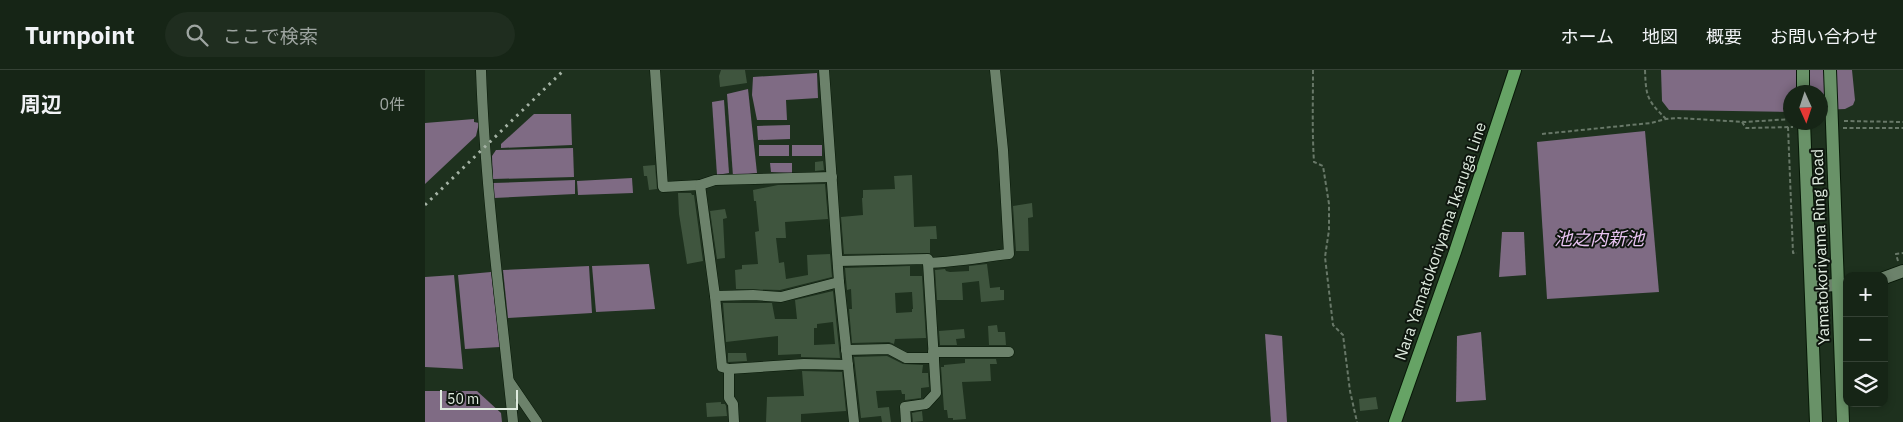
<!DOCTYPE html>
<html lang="ja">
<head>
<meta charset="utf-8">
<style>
	body { margin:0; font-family:"IBM Plex Sans","Noto Sans JP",sans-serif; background:#1f2d1f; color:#f1f3f6 }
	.controls { position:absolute; right:15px; bottom:15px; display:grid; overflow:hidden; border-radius:10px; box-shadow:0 2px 8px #0003 }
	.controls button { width:45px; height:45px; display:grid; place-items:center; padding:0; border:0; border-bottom:1px solid #354235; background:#162516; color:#f1f3f6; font:25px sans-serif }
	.compass { position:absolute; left:1358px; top:15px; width:45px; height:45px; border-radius:50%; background:#162516; box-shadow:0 2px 8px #0003; rotate:177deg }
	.scale { position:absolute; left:15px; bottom:12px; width:78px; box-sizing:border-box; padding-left:5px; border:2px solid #dfebdf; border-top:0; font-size:14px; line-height:18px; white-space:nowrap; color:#dfebdf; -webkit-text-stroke:4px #0e160e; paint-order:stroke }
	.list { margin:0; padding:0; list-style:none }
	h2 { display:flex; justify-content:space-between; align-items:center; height:65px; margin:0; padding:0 20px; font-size:21px }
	h2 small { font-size:16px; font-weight:400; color:#9ea5a1 }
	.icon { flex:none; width:28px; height:28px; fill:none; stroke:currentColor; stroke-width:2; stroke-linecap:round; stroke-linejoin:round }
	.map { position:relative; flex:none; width:1478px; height:352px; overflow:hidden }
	header { display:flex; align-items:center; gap:30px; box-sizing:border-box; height:70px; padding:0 25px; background:#162516; border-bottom:1px solid #354235 }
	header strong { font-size:24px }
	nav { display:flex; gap:28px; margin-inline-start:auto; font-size:18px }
	.search { width:350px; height:45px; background:#1f2d1f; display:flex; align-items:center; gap:12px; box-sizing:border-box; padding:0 18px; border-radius:28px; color:#9ea5a1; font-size:19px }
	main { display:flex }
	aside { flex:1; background:#162516 }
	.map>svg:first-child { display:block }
</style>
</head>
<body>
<header>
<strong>Turnpoint</strong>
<div class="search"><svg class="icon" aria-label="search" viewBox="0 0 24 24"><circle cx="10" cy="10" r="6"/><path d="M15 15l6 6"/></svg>ここで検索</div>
<nav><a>ホーム</a><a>地図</a><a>概要</a><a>お問い合わせ</a></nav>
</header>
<main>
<aside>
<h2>周辺<small>0件</small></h2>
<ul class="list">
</ul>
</aside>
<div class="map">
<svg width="1478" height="352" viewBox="0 0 1478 352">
	<rect width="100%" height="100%" fill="#1e311e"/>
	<g fill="#7f6b84">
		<path d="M 1236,0 L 1427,0 L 1430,30 L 1428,35 L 1420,39 L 1396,40 L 1396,22 L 1366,22 L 1365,42 L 1244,40 L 1237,31 Z"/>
		<path d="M 392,3 L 393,28 L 361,30 L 362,50 L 332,50 L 327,25 L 328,7 Z"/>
		<path d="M 323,19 L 332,103 L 308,106 L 302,24 Z"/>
		<path d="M 299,30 L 304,103 L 292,105 L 287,32 Z"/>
		<path d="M 109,44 L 146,44 L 147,75 L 76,78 L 76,74 Z"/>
		<path d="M 49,49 L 49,52 L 54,53 L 51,66 L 0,114 L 0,53 Z"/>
		<path d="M 365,55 L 365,69 L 333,70 L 332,56 Z"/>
		<path d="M 1220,61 L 1234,222 L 1122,229 L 1112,72 Z"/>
		<rect x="334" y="75" width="30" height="11"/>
		<rect x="367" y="75" width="30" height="11"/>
		<path d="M 148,78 L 149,107 L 68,109 L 67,86 L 71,80 Z"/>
		<path d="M 345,93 L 367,93 L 367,103 L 346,102 Z"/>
		<path d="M 207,108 L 208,123 L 153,125 L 152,111 Z"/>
		<path d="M 150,110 L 150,124 L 69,128 L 68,113 Z"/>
		<path d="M 1077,162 L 1099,162 L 1101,205 L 1074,207 Z"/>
		<path d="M 224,194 L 230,239 L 171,242 L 167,196 Z"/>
		<path d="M 164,196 L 167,243 L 83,248 L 78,200 Z"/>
		<path d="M 66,202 L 75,277 L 40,279 L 33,205 Z"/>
		<path d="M 29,205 L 38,299 L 0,297 L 0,207 Z"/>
		<path d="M 1056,262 L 1061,330 L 1031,332 L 1032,266 Z"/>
		<path d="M 840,264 L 857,266 L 862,352 L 846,352 Z"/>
		<path d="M 0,321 L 52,321 L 76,343 L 77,352 L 0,352 Z"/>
	</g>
	<g fill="#3f553e" fill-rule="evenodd">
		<path d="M 296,0 L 320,0 L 322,13 L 295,17 L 294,6 Z"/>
		<path d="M 398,91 L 399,100 L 390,101 L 390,92 Z"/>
		<path d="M 230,95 L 232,119 L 224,120 L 222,106 L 219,106 L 218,96 Z"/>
		<path d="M 487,105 L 489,157 L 511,156 L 512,169 L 505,169 L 505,183 L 419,184 L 416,147 L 438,145 L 437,128 L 438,128 L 438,120 L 470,119 L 469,106 Z"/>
		<path d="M 400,114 L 403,149 L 360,152 L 361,168 L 351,168 L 354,193 L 359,192 L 361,209 L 383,205 L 382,185 L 405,184 L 407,207 L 355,220 L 311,219 L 310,200 L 317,199 L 317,195 L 333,194 L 330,162 L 334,161 L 331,131 L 329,131 L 328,120 L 353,115 Z"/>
		<path d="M 253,123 L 266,123 L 267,125 L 269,125 L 278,191 L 262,194 L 254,144 Z"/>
		<path d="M 607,133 L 608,147 L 603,148 L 604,181 L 591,181 L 588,136 Z"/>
		<path d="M 300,139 L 302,148 L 298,149 L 300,188 L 292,189 L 285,141 Z"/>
		<path d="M 562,194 L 565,218 L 575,217 L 575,220 L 579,220 L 579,230 L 556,232 L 554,211 L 537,213 L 538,230 L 512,230 L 510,200 L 520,199 L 521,201 L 525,202 L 544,201 L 544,196 Z"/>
		<path d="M 485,196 L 485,206 L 497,206 L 501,268 L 470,269 L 469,274 L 464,272 L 427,273 L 424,239 L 427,239 L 426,219 L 422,220 L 420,198 ZM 487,222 L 488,239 L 487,239 L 487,242 L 471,243 L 470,223 Z"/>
		<path d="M 408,221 L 415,288 L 376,287 L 376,284 L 353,285 L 353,266 L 301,272 L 298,233 L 347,233 L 350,249 L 372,249 L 370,230 ZM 408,252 L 410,274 L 389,275 L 389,258 L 392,258 L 392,254 Z"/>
		<path d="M 572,255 L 573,262 L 580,262 L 581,275 L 564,275 L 563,256 Z"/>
		<path d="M 539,259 L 540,268 L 531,269 L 532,275 L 515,275 L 514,261 Z"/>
		<path d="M 303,283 L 321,283 L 322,291 L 303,292 Z"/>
		<path d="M 462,286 L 478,294 L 498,295 L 497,303 L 503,303 L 504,317 L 496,318 L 496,328 L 480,330 L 480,324 L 477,324 L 476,320 L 451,321 L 453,338 L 464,337 L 466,352 L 457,352 L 456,346 L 436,348 L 429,287 Z"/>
		<path d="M 540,289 L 571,289 L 572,294 L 565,294 L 566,311 L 537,312 L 541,349 L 528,350 L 528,348 L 523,348 L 522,340 L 519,340 L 516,297 L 519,297 L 519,295 L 540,293 Z"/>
		<path d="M 377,301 L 417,302 L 421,341 L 376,344 L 376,352 L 341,352 L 342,327 L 379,326 Z"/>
		<path d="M 951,327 L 953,339 L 935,341 L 934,329 Z"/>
		<path d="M 296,332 L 296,334 L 300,334 L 301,336 L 302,346 L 282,347 L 281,333 Z"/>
		<path d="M 497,341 L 498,351 L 488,352 L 487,343 Z"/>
	</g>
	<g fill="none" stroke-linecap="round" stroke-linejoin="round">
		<defs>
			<g id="minor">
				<path d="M 56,0 C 60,118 76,235 88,352"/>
				<path d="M 230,0 L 238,117 L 275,115 L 290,110 L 407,107"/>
				<path d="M 399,0 L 414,212 L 429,352"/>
				<path d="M 275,115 L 290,226 L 297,297 L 304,299 L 304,328 L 308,334 L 309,352"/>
				<path d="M 413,191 L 503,189 L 503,193"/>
				<path d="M 290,226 L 328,225 L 356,227 L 414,212"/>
				<path d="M 421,280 L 464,279 L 481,288 L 509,288"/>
				<path d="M 508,282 L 584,282"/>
				<path d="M 304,299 L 379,294 L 423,295"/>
				<path d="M 84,311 L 112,352"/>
				<path d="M 481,352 L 480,337 L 501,334 L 511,323 L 503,193 C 531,192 557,187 584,184 L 578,80 L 570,0"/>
			</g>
			<g id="tertiary">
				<path d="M 1459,208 L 1478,201"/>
				<path d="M 1386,217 L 1422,214"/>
			</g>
			<g id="secondary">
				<path d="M 1378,0 L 1378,22"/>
				<path d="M 1405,0 L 1418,352"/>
				<path d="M 1379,52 L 1391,352"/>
			</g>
			<path id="primary" d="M 970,352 L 1030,182 L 1090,0"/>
		</defs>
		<use href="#minor" stroke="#071807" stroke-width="11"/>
		<use href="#tertiary" stroke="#071807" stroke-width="14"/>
		<use href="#secondary" stroke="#071807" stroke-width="14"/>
		<use href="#primary" stroke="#071807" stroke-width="14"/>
		<g stroke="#687868" stroke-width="2" stroke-dasharray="4 2.5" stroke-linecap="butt">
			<path d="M 888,0 C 888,31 887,61 889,92 L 898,96 L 904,134 L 904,160 L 900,187 L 908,255 L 918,265 L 925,321 L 932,352"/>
			<path d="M 1220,0 C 1221,27 1222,30 1241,49"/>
			<path d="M 1419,51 L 1478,52"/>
			<path d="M 1317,52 L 1321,58 L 1368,57"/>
			<path d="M 1363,57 L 1368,183 L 1372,183"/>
			<path d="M 1418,58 L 1478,58"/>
			<path d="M 1117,64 L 1226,53 L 1241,49 L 1253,48 L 1320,52 L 1366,49"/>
			<path d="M 1473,191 L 1471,184 L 1478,183"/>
		</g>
		<use href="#minor" stroke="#6c826b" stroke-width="10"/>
		<use href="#tertiary" stroke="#6c826b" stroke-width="12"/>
		<use href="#secondary" stroke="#699268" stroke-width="12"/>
		<use href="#primary" stroke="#66a365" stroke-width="12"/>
		<path stroke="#a5b3a5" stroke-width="3" stroke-dasharray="2.5 5" stroke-linecap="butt" d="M 0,135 L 139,0"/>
	</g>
	<g text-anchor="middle" stroke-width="4" stroke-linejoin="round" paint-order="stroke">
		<g font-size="16" fill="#dfebdf" stroke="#0e160e">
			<text transform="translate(1015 171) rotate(-71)" y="6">Nara Yamatokoriyama Ikaruga Line</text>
			<text transform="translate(1395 177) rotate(-92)" y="6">Yamatokoriyama Ring Road</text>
		</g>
		<g font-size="18" font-style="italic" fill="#e8c3f1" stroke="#0e160e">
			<text x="1174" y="175">池之内新池</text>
		</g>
	</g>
</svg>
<div class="controls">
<button>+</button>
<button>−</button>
<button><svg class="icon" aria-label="layers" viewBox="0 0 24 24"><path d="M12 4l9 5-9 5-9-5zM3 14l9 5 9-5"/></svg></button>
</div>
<svg class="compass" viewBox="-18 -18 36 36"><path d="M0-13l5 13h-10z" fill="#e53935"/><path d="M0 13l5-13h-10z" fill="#9ea5a1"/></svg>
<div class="scale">50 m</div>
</div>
</main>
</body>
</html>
